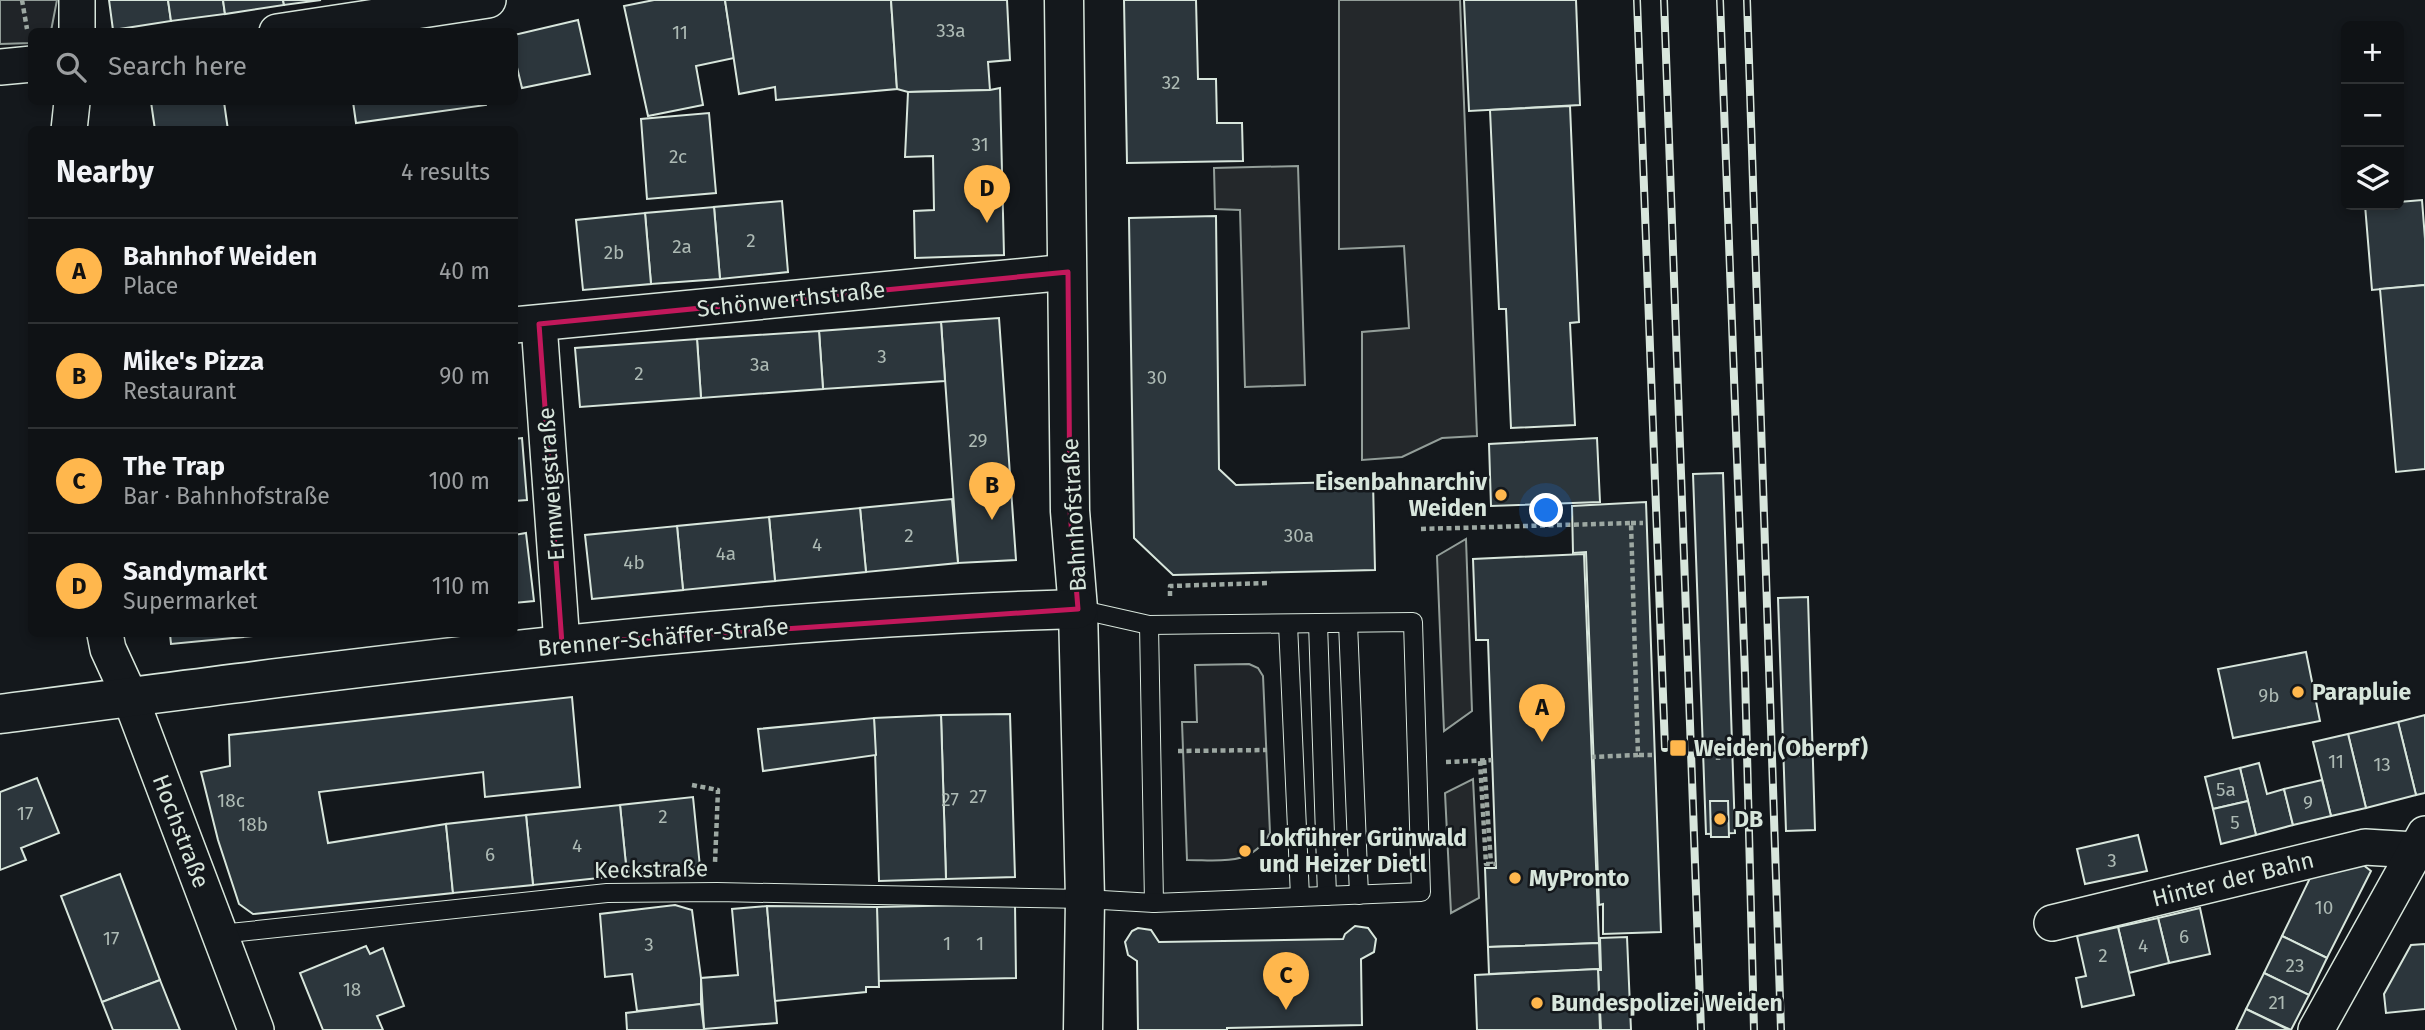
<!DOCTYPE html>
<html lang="en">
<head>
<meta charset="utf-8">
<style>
	body { margin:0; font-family:"Fira Sans",sans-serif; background:#1d2022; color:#f1f3f6 }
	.controls { position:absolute; right:21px; top:21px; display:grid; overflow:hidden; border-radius:10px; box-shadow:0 4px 10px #0003 }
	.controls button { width:63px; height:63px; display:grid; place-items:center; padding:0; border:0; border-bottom:2px solid #2f3234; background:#0f1215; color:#f1f3f6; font:35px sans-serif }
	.you { position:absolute; left:1547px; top:511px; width:24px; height:24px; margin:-18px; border:5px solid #fff; border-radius:50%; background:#1a73e8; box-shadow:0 0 0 10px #1a73e833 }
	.badge { display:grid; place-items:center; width:46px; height:46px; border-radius:50%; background:#ffb74d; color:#111; font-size:23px; font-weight:700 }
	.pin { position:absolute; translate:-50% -58px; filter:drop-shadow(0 2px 4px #0008) }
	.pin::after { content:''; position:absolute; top:37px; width:24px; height:21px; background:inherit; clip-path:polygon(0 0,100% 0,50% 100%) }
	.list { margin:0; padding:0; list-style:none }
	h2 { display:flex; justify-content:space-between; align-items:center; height:91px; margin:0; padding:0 28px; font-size:30px }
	h2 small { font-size:23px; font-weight:400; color:#9b9ea0 }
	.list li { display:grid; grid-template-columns:46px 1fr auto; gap:21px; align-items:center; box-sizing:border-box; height:105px; padding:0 28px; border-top:2px solid #2f3234 }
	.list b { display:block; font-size:26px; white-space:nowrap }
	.list p { margin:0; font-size:23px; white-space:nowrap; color:#9b9ea0 }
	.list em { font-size:23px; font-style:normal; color:#9b9ea0 }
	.icon { flex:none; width:38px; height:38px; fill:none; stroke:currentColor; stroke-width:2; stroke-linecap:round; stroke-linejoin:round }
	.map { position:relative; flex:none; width:2425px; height:1030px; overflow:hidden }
	.search { position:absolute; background:#0f1215; box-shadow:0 4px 10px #0003; left:28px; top:28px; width:490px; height:77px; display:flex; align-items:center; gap:18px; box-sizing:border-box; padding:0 24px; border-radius:10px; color:#9b9ea0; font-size:26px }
	.panel { position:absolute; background:#0f1215; box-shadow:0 4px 10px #0003; left:28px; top:126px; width:490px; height:511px; border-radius:10px }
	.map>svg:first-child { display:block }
</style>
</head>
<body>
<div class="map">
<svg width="2425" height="1030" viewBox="0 0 2425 1030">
	<rect width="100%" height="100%" fill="#14181c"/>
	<g fill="#202428" stroke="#939e99" stroke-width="2">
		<path d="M 0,0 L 57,0 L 51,31 L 32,32 L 31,43 L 0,44 Z"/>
		<path d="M 1249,664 L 1258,668 L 1263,676 L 1270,833 C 1251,867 1221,860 1187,860 L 1182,722 L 1197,722 L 1195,665 Z"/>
	</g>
	<g fill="#24282b" stroke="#939e99" stroke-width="2">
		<path d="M 1339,0 L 1460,0 L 1477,436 L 1442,438 L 1402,457 L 1362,460 L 1362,332 L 1409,328 L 1404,246 L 1339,249 Z"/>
		<path d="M 1298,166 L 1305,385 L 1245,387 L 1240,210 L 1215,209 L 1214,168 Z"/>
		<path d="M 1466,539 L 1472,711 L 1444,731 L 1437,556 Z"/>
		<path d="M 1473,779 L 1479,898 L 1451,913 L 1445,793 Z"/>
	</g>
	<g fill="#2c363c" stroke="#d8e6dc" stroke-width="2">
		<path d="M 109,0 L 168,0 L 171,21 L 113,30 Z"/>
		<path d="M 168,0 L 223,0 L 225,14 L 171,21 Z"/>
		<path d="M 223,0 L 283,0 L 284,5 L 225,14 Z"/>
		<path d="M 283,0 L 321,0 L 284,5 Z"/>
		<path d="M 654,0 L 725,0 L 734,58 L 696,66 L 703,105 L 648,116 L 624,6 Z"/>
		<path d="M 725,0 L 891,0 L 897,89 L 776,100 L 775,87 L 739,94 Z"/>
		<path d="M 891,0 L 1007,0 L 1010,60 L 988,62 L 990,90 L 908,92 L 897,89 Z"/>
		<path d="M 1124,0 L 1196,0 L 1198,79 L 1216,79 L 1217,123 L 1242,123 L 1243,161 L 1127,163 Z"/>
		<path d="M 1464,0 L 1576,0 L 1580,105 L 1469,111 Z"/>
		<path d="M 578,20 L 590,74 L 522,88 L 514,55 L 514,35 Z"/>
		<path d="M 1000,88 L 1004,255 L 915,258 L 914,211 L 934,210 L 933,156 L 905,157 L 908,92 L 990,90 Z"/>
		<path d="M 151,102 L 224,102 L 228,130 L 155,130 Z"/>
		<path d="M 353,102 L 486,102 L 486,105 L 356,123 Z"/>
		<path d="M 1570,106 L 1579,322 L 1570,323 L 1575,425 L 1511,428 L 1506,309 L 1499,309 L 1490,110 Z"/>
		<path d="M 709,113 L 716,193 L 647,199 L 641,119 Z"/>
		<path d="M 2422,200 L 2425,239 L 2425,285 L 2372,290 L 2365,205 L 2399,205 L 2399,202 Z"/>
		<path d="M 782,201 L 788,272 L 720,279 L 714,207 Z"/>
		<path d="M 714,207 L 720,279 L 651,284 L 645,213 Z"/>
		<path d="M 645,213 L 651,284 L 583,290 L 576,220 Z"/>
		<path d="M 1216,216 L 1219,469 L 1236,485 L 1373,481 L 1375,570 L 1173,575 L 1134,538 L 1129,218 Z"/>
		<path d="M 2425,285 L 2425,469 L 2396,472 L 2380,289 Z"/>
		<path d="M 999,318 L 1016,560 L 958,563 L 941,322 Z"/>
		<path d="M 941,322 L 945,381 L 823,389 L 819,331 Z"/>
		<path d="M 819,331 L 823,389 L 701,398 L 697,339 Z"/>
		<path d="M 697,339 L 701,398 L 580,407 L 575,348 Z"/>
		<path d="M 522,438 L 527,500 L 514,501 L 514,439 Z"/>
		<path d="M 1597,438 L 1600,502 L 1491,506 L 1489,444 Z"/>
		<path d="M 1723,473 L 1735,833 L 1706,834 L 1693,474 Z"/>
		<path d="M 952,499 L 958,563 L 866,572 L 860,508 Z"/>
		<path d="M 1646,502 L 1661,932 L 1603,934 L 1603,904 L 1599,905 L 1586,552 L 1573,553 L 1572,506 Z"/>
		<path d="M 860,508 L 866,572 L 775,581 L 769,517 Z"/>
		<path d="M 769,517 L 775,581 L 683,590 L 677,526 Z"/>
		<path d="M 677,526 L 683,590 L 592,599 L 585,535 Z"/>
		<path d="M 526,533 L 534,601 L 514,603 L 514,535 Z"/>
		<path d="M 1584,554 L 1599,943 L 1488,947 L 1485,868 L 1496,868 L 1491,727 L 1488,640 L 1476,640 L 1473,559 Z"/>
		<path d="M 1808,597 L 1815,830 L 1786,831 L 1778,598 Z"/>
		<path d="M 170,634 L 243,634 L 243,637 L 171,644 Z"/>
		<path d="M 243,634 L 272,634 L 243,637 Z"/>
		<path d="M 2306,652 L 2320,721 L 2233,738 L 2218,669 Z"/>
		<path d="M 572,697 L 580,787 L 485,797 L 483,772 L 319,792 L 328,843 L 446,824 L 453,893 L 253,914 L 239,904 L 218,840 L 201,772 L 230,766 L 229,735 Z"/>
		<path d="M 1010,714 L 1015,877 L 946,879 L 941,715 Z"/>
		<path d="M 941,715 L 946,879 L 879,881 L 874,718 Z"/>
		<path d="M 2425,715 L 2425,793 L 2416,795 L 2398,722 Z"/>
		<path d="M 874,718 L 876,755 L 763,771 L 758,729 Z"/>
		<path d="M 2398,722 L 2416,795 L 2366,808 L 2348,734 Z"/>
		<path d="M 2348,734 L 2366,808 L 2331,816 L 2313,742 Z"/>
		<path d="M 2259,763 L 2267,794 L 2284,789 L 2293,825 L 2256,835 L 2240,768 Z"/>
		<path d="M 2240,768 L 2248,801 L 2213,809 L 2205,777 Z"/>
		<path d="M 37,778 L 59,833 L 21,848 L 26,860 L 0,870 L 0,792 Z"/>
		<path d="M 2322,780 L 2331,816 L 2293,825 L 2284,789 Z"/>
		<path d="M 693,797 L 700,867 L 627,875 L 620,805 Z"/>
		<path d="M 1710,801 L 1728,801 L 1729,837 L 1711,837 Z"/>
		<path d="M 2248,801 L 2256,835 L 2221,844 L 2213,809 Z"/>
		<path d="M 620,805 L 627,875 L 533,885 L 526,815 Z"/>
		<path d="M 526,815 L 533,885 L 453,893 L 446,824 Z"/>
		<path d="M 2138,835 L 2147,871 L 2085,884 L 2077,849 Z"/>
		<path d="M 2362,864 L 2371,871 L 2327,958 L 2282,936 L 2310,878 Z"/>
		<path d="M 120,874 L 160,980 L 102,1002 L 61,896 Z"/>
		<path d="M 1015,904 L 1016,978 L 878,981 L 877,907 Z"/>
		<path d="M 675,905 L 692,910 L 701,978 L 701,1004 L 637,1011 L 632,974 L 605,977 L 600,914 Z"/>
		<path d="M 767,906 L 777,1023 L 704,1029 L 701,978 L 738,975 L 732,909 Z"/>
		<path d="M 767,906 L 877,907 L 879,987 L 866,987 L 866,992 L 775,1001 Z"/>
		<path d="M 2200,908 L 2210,954 L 2169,963 L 2158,918 Z"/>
		<path d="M 2158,918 L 2169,963 L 2129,973 L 2118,927 Z"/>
		<path d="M 1355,926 L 1368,928 L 1376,939 L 1374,952 L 1361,959 L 1362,1025 L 1227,1028 L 1227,1030 L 1138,1030 L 1137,961 L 1128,955 L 1125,942 L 1132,931 L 1138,928 L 1151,930 L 1159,942 L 1343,939 L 1345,934 Z"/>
		<path d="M 2118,927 L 2134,995 L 2082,1007 L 2076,978 L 2086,976 L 2077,936 Z"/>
		<path d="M 2282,936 L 2327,958 L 2309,995 L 2264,973 Z"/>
		<path d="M 1627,937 L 1631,1030 L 1601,1030 L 1598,970 L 1601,970 L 1600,938 Z"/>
		<path d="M 1599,943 L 1600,969 L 1489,974 L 1488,947 Z"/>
		<path d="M 2425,944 L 2425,1009 L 2386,1013 L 2384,994 L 2411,945 Z"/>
		<path d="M 366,946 L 370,954 L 383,948 L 404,1006 L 377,1016 L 383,1030 L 323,1030 L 300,973 Z"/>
		<path d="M 1598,969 L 1600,1030 L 1477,1030 L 1475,975 Z"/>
		<path d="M 2264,973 L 2309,995 L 2291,1030 L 2246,1009 Z"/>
		<path d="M 160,980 L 180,1030 L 113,1030 L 102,1002 Z"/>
		<path d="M 701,1004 L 704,1030 L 627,1030 L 626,1013 Z"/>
		<path d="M 2246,1009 L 2289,1030 L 2236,1030 Z"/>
	</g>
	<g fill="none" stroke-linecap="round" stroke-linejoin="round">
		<defs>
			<g id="lane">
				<path d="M 1318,623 L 1327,896"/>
				<path d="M 1348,623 L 1359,895"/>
				<path d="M 1288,624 L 1300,897"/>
				<path d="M 1149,625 L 1154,903"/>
				<path d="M 220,934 L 607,893 L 717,892 L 1085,899 L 1154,903 L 1421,892 L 1413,622 L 1149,625 L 1078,609"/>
			</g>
			<g id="street">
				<path d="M 77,32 L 77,0"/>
				<path d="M 277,32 L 488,0"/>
				<path d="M 0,67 L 32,64"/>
				<path d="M 69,130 L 72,102"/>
				<path d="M 539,324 L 562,644"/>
				<path d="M 514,325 L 1068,272"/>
				<path d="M 105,634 L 108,649 L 130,697 L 256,1030"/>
				<path d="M 2052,923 L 2365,847 L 2415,850"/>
				<path d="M 2316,1030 L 2425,834"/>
			</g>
			<g id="secondary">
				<path d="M 1064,0 L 1070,511 L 1078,609 L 1085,899 L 1083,1030"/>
				<path d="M 0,714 C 358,667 717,619 1078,609"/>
			</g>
		</defs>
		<use href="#lane" stroke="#d8e6dc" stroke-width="20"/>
		<use href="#street" stroke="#d8e6dc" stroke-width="38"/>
		<use href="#secondary" stroke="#d8e6dc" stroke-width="41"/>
		<g stroke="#9da8a2" stroke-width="4.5" stroke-dasharray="5 3.5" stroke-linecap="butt">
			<path d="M 22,0 L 27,29"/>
			<path d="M 1544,504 L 1545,526"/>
			<path d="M 1631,523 L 1643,523"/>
			<path d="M 1421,529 L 1631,523 L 1638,755 L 1592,757"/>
			<path d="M 1170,596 L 1170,586 L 1268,583"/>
			<path d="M 1785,747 L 1811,746"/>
			<path d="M 1798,747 L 1799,757"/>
			<path d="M 1703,750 L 1733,750"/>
			<path d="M 1718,750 L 1718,760"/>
			<path d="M 1178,751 L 1267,750"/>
			<path d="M 1639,755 L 1652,755"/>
			<path d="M 1484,760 L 1491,864"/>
			<path d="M 1480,761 L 1486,864 L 1496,864"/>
			<path d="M 1446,762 L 1492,760"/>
			<path d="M 692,785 L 718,790 L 715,863"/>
		</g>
		<use href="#lane" stroke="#14181c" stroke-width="18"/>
		<use href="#street" stroke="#14181c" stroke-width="35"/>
		<use href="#secondary" stroke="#14181c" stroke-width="38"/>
		<defs>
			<g id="rail">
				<path d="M 1637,0 L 1665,748"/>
				<path d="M 1664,0 L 1701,1030"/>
				<path d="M 1720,0 L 1745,674 L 1754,1030"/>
				<path d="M 1747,0 L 1781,1030"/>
			</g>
		</defs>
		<use href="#rail" stroke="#d8e6dc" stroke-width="8"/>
		<use href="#rail" stroke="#14181c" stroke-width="5" stroke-dasharray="16" stroke-linecap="butt"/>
	</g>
	<path fill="none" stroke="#c2185b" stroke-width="5" stroke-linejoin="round" d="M 1068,272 L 1070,511 L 1078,609 L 562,644 L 539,324 Z"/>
	<g fill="#ffb74d" stroke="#14181c" stroke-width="2.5">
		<circle cx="1501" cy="495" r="7"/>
		<circle cx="2298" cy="692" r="7"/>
		<rect x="1669" y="739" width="18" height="18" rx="3.5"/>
		<circle cx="1720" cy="819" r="7"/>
		<circle cx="1245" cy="851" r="7"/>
		<circle cx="1515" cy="878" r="7"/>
		<circle cx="1537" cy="1003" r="7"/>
	</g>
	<g text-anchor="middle" stroke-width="5" stroke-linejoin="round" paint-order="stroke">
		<g font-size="19" fill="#adbab4">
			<text x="951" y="37">33a</text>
			<text x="680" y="39">11</text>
			<text x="1171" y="89">32</text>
			<text x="980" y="151">31</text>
			<text x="678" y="163">2c</text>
			<text x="751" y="247">2</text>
			<text x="682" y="253">2a</text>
			<text x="614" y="259">2b</text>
			<text x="882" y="363">3</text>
			<text x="760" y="371">3a</text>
			<text x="639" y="380">2</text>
			<text x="1157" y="384">30</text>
			<text x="978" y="447">29</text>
			<text x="909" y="542">2</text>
			<text x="1299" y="542">30a</text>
			<text x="817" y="551">4</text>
			<text x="726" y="560">4a</text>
			<text x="634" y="569">4b</text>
			<text x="2269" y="702">9b</text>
			<text x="2336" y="768">11</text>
			<text x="2382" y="771">13</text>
			<text x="2226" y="796">5a</text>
			<text x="978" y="803">27</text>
			<text x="950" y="806">27</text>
			<text x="231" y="807">18c</text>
			<text x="2308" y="809">9</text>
			<text x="25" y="820">17</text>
			<text x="663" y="823">2</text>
			<text x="2235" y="829">5</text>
			<text x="253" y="831">18b</text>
			<text x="577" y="852">4</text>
			<text x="490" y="861">6</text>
			<text x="2112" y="867">3</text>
			<text x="2324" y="914">10</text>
			<text x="2184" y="943">6</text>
			<text x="111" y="945">17</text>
			<text x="947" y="950">1</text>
			<text x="980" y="950">1</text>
			<text x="649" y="951">3</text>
			<text x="2143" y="952">4</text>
			<text x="2103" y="962">2</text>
			<text x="2295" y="972">23</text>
			<text x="352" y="996">18</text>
			<text x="2277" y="1009">21</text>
		</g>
		<g font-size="23" fill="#d8e6dc" stroke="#14181c">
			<text transform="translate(791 299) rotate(-6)" y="8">Schönwerthstraße</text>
			<text transform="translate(551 484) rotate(-94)" y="8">Ermweigstraße</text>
			<text transform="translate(1074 515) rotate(-93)" y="8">Bahnhofstraße</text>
			<text transform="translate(663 637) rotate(-5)" y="8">Brenner-Schäffer-Straße</text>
			<text transform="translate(181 831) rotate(69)" y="8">Hochstraße</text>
			<text transform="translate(651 869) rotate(-1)" y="8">Keckstraße</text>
			<text transform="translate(2233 879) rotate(-14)" y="8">Hinter der Bahn</text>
		</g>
		<g font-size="23" font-weight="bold" fill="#d8e6dc" stroke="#14181c" text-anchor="start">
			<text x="1487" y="490" text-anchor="end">Eisenbahnarchiv<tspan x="1487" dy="26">Weiden</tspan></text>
			<text x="2312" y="700">Parapluie</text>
			<text x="1694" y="756">Weiden (Oberpf)</text>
			<text x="1734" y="827">DB</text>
			<text x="1259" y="846">Lokführer Grünwald<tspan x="1259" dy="26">und Heizer Dietl</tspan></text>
			<text x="1529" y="886">MyPronto</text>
			<text x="1551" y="1011">Bundespolizei Weiden</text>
		</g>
	</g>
</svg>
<div class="controls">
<button>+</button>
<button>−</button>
<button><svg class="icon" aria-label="layers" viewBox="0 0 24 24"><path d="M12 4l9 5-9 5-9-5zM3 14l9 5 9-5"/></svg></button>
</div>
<div class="you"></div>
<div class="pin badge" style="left:1542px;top:742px">A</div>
<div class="pin badge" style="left:992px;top:520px">B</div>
<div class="pin badge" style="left:1286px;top:1010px">C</div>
<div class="pin badge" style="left:987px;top:223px">D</div>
<div class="search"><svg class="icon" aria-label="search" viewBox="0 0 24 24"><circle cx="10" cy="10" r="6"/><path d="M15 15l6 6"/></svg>Search here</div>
<section class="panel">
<h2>Nearby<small>4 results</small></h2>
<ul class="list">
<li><span class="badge">A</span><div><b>Bahnhof Weiden</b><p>Place</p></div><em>40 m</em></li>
<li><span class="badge">B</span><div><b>Mike's Pizza</b><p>Restaurant</p></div><em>90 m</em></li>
<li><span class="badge">C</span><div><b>The Trap</b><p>Bar · Bahnhofstraße</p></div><em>100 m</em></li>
<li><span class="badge">D</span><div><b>Sandymarkt</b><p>Supermarket</p></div><em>110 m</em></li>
</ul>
</section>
</div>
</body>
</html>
